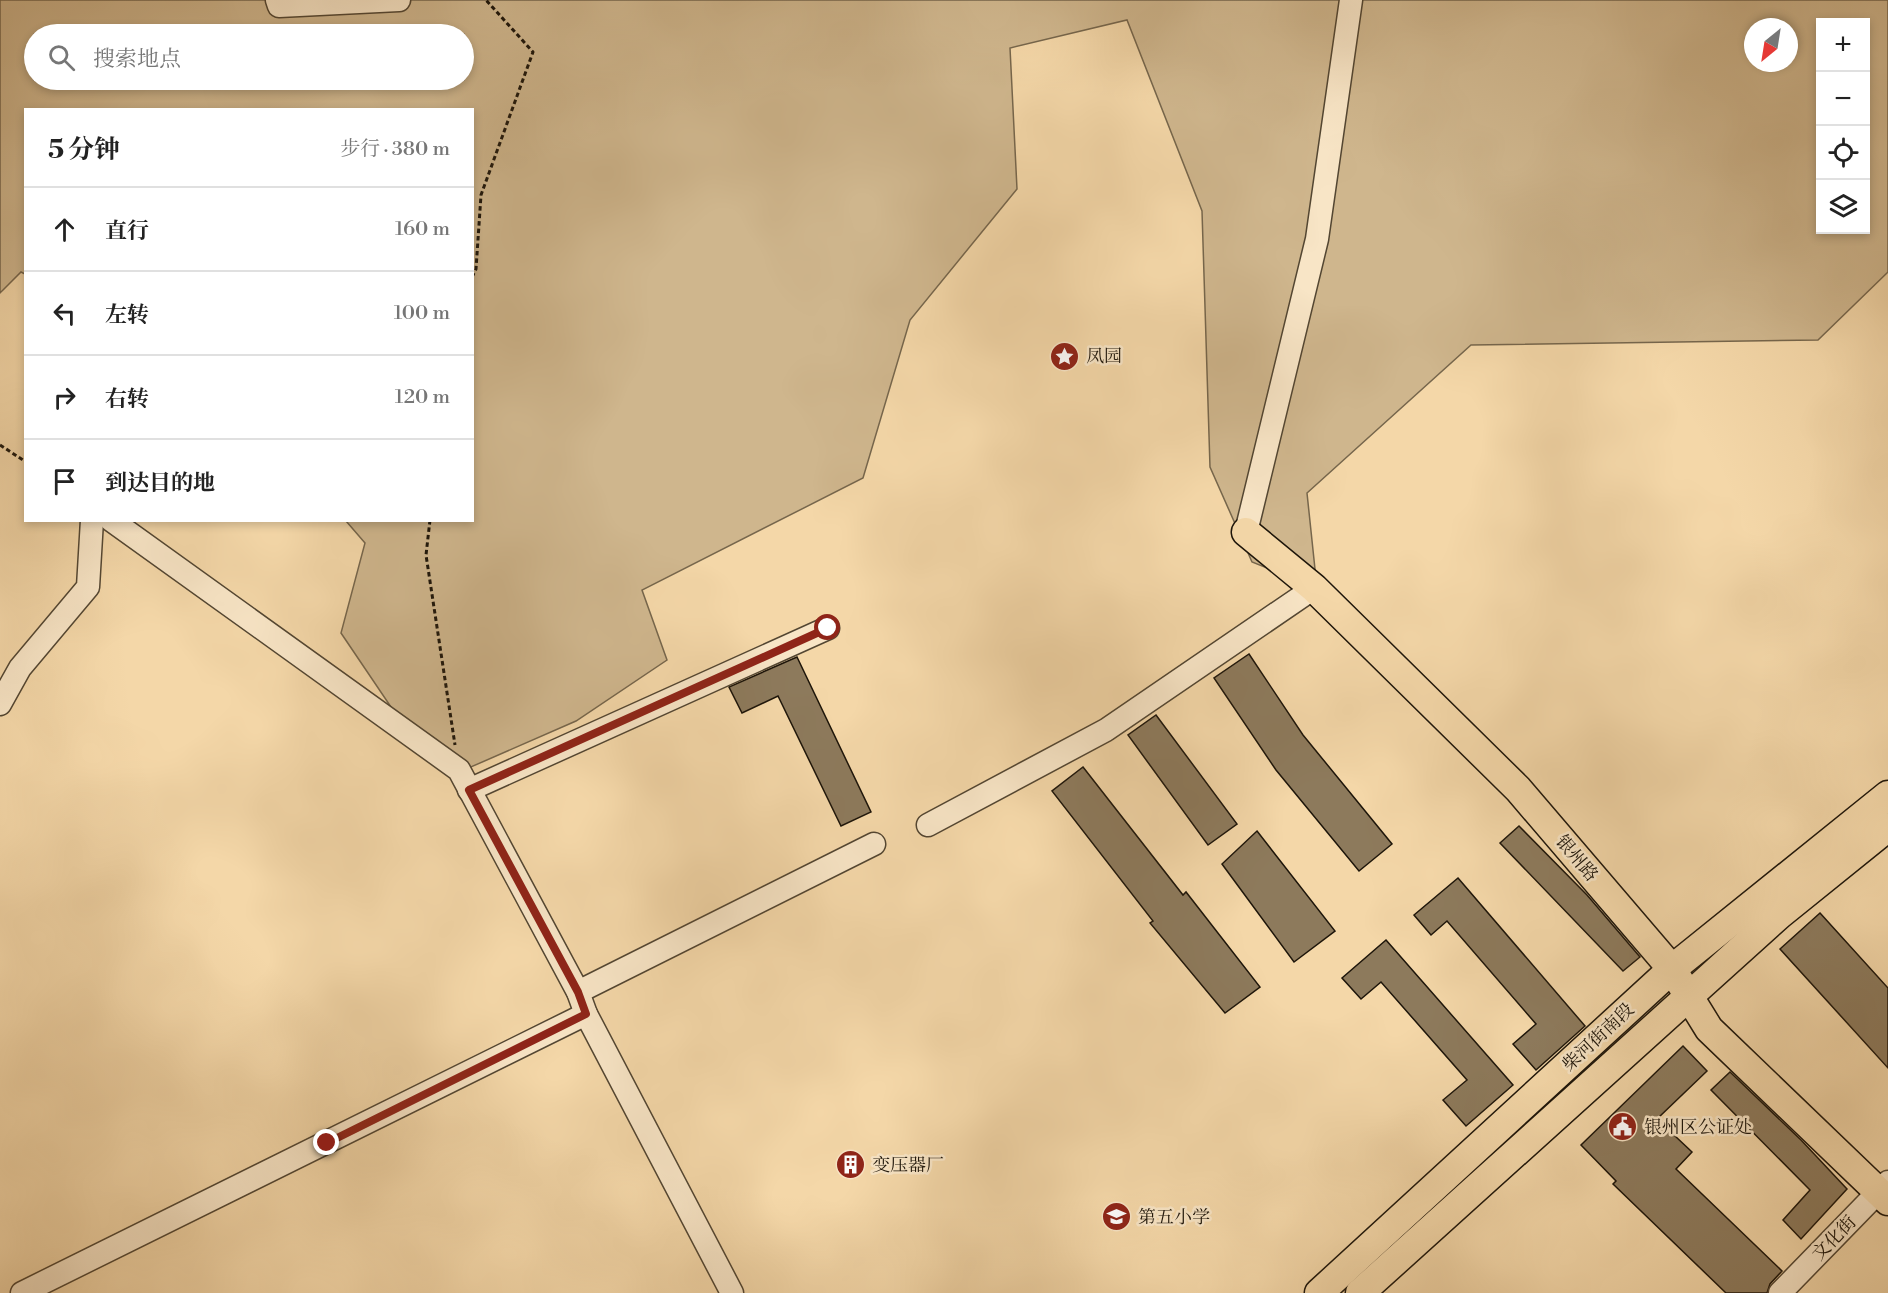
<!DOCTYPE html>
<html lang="zh">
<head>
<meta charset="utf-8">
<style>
	body { margin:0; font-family:"Libre Bodoni","Noto Serif SC",serif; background:#f6f6f6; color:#222 }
	.controls { position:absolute; right:18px; top:18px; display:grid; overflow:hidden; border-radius:0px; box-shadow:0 3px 9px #0003 }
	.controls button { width:54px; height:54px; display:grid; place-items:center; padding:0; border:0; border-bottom:2px solid #e0e0e0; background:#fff; color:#222; font:30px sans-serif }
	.compass { position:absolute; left:1744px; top:18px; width:54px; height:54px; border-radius:50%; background:#fff; box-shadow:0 3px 9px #0003; rotate:210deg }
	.stop { position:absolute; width:18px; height:18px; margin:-14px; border:4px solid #8f2418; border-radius:50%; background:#fff }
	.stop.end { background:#8f2418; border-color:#fff; box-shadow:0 2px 6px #0008 }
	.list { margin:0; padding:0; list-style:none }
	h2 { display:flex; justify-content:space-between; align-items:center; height:78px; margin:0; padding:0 24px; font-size:26px }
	h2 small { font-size:20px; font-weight:400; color:#767676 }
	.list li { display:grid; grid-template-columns:39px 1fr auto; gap:18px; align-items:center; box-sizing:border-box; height:84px; padding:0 24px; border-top:2px solid #e0e0e0 }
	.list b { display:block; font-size:22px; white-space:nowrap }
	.list em { font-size:20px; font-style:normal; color:#767676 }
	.icon { flex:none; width:33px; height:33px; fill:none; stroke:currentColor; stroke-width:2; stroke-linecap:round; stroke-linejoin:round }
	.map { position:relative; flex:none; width:1888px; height:1293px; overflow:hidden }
	.search { position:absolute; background:#fff; box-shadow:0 3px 9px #0003; left:24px; top:24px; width:450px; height:66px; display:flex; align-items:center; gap:15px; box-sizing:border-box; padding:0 21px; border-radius:33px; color:#767676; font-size:22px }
	.panel { position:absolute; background:#fff; box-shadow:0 3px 9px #0003; left:24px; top:108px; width:450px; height:414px; border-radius:0px }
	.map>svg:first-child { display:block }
</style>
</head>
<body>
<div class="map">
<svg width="1888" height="1293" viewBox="0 0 1888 1293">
	<rect width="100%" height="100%" fill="#f4d7a8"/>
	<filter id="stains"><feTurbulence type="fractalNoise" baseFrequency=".00333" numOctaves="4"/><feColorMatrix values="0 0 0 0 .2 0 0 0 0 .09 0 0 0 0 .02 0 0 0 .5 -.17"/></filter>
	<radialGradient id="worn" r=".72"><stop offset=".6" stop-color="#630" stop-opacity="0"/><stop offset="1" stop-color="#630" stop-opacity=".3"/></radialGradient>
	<path fill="#cfb68d" stroke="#76664c" stroke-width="1.5" fill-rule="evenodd" d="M 0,0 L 1888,0 L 1888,272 L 1818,340 L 1471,345 L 1307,493 L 1317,588 L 1252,562 L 1210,467 L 1202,211 L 1127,20 L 1010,48 L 1017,189 L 910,320 L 863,478 L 642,590 L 667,660 L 576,721 L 464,770 L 395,713 L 341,633 L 365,543 L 346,521 L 472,520 L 472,110 L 26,110 L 25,274 L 21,272 L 0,293 ZM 1820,22 L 1866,22 L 1866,230 L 1820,230 ZM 1753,27 L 1789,27 L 1789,63 L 1753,63 ZM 34,34 L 464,34 L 464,80 L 34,80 Z"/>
	<g fill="#8d7a5c" stroke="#1d150a" stroke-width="1.5">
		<path d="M 1249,654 L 1303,735 L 1392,844 L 1359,871 L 1276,770 L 1214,678 Z"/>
		<path d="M 797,657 L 871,812 L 841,826 L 778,696 L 742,713 L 729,687 Z"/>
		<path d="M 1156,715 L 1237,824 L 1208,845 L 1128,735 Z"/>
		<path d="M 1083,767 L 1183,895 L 1186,892 L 1260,987 L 1225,1013 L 1150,923 L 1153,921 L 1052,791 Z"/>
		<path d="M 1519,826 L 1587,895 L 1640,957 L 1623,971 L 1500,843 Z"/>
		<path d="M 1257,831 L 1335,931 L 1294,962 L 1222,864 Z"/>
		<path d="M 1458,878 L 1585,1026 L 1536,1070 L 1513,1044 L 1536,1024 L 1447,921 L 1431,935 L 1414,915 Z"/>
		<path d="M 1820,913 L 1888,988 L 1888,1068 L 1780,949 Z"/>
		<path d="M 1386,940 L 1513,1085 L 1466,1126 L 1443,1100 L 1467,1080 L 1381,982 L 1361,999 L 1342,978 Z"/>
		<path d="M 1683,1046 L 1707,1071 L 1657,1119 L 1692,1152 L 1676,1169 L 1782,1271 L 1770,1284 L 1767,1293 L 1726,1293 L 1613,1184 L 1616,1181 L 1581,1145 Z"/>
		<path d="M 1730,1072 L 1801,1140 L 1847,1189 L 1801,1239 L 1783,1220 L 1810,1190 L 1711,1090 Z"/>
	</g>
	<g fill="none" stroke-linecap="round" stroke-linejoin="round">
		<defs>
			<g id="minor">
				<path d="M 277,0 L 279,6 L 399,0"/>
				<path d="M 111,520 L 459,770 L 578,992 L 586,1014 L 732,1293"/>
				<path d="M 1246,532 L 1317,239 L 1351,0"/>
				<path d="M 0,704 L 20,668 L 88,587 L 92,520"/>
				<path d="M 469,790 L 828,628"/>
				<path d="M 928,825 L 1106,730 L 1314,588"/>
				<path d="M 578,992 L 874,844"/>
				<path d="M 22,1293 L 586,1014"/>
				<path d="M 1780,1293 L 1888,1182"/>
			</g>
			<g id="major">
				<path d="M 1246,532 L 1314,588 L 1518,789 L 1672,969 L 1709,1029 L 1888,1201"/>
				<path d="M 1319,1293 L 1672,969 L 1888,795"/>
				<path d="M 1360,1293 L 1779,915 L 1888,827"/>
			</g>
		</defs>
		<use href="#minor" stroke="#534632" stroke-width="25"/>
		<use href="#major" stroke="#1d150a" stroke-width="31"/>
		<g stroke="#1d150a" stroke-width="3" stroke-dasharray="4.5 3" stroke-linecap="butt">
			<path d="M 472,277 L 476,269 L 481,195 L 533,52 L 486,0"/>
			<path d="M 0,445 L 26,462"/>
			<path d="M 430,520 L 426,555 L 455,745"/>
		</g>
		<use href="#minor" stroke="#f8e5c6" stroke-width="22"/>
		<use href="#major" stroke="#f4d7a8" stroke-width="28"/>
	</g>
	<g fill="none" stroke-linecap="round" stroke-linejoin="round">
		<path stroke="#8f2418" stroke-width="8" d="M 327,1143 L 586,1014 L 578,992 L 469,790 L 828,628"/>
	</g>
	<defs>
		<symbol id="sight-disc" viewBox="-11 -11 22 22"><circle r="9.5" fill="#8f2418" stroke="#f8e5c6"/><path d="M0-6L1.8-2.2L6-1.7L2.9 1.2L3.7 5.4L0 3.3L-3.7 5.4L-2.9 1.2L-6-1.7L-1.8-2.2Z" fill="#fff"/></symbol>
		<symbol id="civic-disc" viewBox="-11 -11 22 22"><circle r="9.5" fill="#8f2418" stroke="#f8e5c6"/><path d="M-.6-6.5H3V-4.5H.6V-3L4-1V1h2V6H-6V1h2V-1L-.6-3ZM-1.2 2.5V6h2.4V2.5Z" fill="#fff"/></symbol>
		<symbol id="building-disc" viewBox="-11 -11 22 22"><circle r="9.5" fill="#8f2418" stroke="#f8e5c6"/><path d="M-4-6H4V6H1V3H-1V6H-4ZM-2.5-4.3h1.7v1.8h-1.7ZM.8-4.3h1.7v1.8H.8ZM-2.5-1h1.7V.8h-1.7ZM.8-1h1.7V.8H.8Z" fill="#fff"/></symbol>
		<symbol id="school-disc" viewBox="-11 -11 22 22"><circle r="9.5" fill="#8f2418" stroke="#f8e5c6"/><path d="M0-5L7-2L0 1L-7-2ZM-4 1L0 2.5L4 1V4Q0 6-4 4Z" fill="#fff"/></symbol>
	</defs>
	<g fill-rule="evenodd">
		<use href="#sight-disc" x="1048" y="340" width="33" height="33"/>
		<use href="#civic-disc" x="1606" y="1110" width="33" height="33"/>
		<use href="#building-disc" x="834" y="1148" width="33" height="33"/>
		<use href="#school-disc" x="1100" y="1200" width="33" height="33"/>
	</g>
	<g text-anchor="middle" stroke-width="5" stroke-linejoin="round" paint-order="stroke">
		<g font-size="18" fill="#1d150a" stroke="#f8e5c6" text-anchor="start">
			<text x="1086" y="362">凤园</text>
			<text x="1644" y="1133">银州区公证处</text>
			<text x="872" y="1171">变压器厂</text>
			<text x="1138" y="1223">第五小学</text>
		</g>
		<g font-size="18" fill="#1d150a" stroke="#f8e5c6">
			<text transform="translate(1577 858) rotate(50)" y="6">银州路</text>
			<text transform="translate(1598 1037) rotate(-43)" y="6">柴河街南段</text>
			<text transform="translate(1834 1238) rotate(-46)" y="6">文化街</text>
		</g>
	</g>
	<rect width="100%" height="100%" filter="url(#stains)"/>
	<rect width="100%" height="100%" fill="url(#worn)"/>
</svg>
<div class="controls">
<button>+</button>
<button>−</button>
<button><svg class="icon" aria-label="locate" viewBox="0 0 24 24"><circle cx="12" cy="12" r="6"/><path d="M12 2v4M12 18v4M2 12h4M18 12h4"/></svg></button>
<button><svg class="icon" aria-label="layers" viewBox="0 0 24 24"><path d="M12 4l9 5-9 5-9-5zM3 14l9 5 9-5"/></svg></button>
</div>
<svg class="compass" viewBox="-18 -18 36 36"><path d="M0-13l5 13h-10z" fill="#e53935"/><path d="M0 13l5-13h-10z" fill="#767676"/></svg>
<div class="stop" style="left:828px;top:628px"></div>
<div class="stop end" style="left:327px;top:1143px"></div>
<div class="search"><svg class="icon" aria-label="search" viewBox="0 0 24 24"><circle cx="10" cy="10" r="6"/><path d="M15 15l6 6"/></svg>搜索地点</div>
<section class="panel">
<h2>5 分钟<small>步行 · 380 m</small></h2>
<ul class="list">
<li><svg class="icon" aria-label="ahead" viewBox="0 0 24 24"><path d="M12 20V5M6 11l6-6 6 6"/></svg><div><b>直行</b></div><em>160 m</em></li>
<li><svg class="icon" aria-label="left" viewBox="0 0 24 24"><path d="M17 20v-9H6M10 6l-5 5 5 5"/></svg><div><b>左转</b></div><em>100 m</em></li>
<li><svg class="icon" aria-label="right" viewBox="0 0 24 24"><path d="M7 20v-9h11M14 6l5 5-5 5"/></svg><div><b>右转</b></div><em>120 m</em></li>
<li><svg class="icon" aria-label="arrive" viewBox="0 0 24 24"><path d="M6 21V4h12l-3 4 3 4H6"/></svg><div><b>到达目的地</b></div></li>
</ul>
</section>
</div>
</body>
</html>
